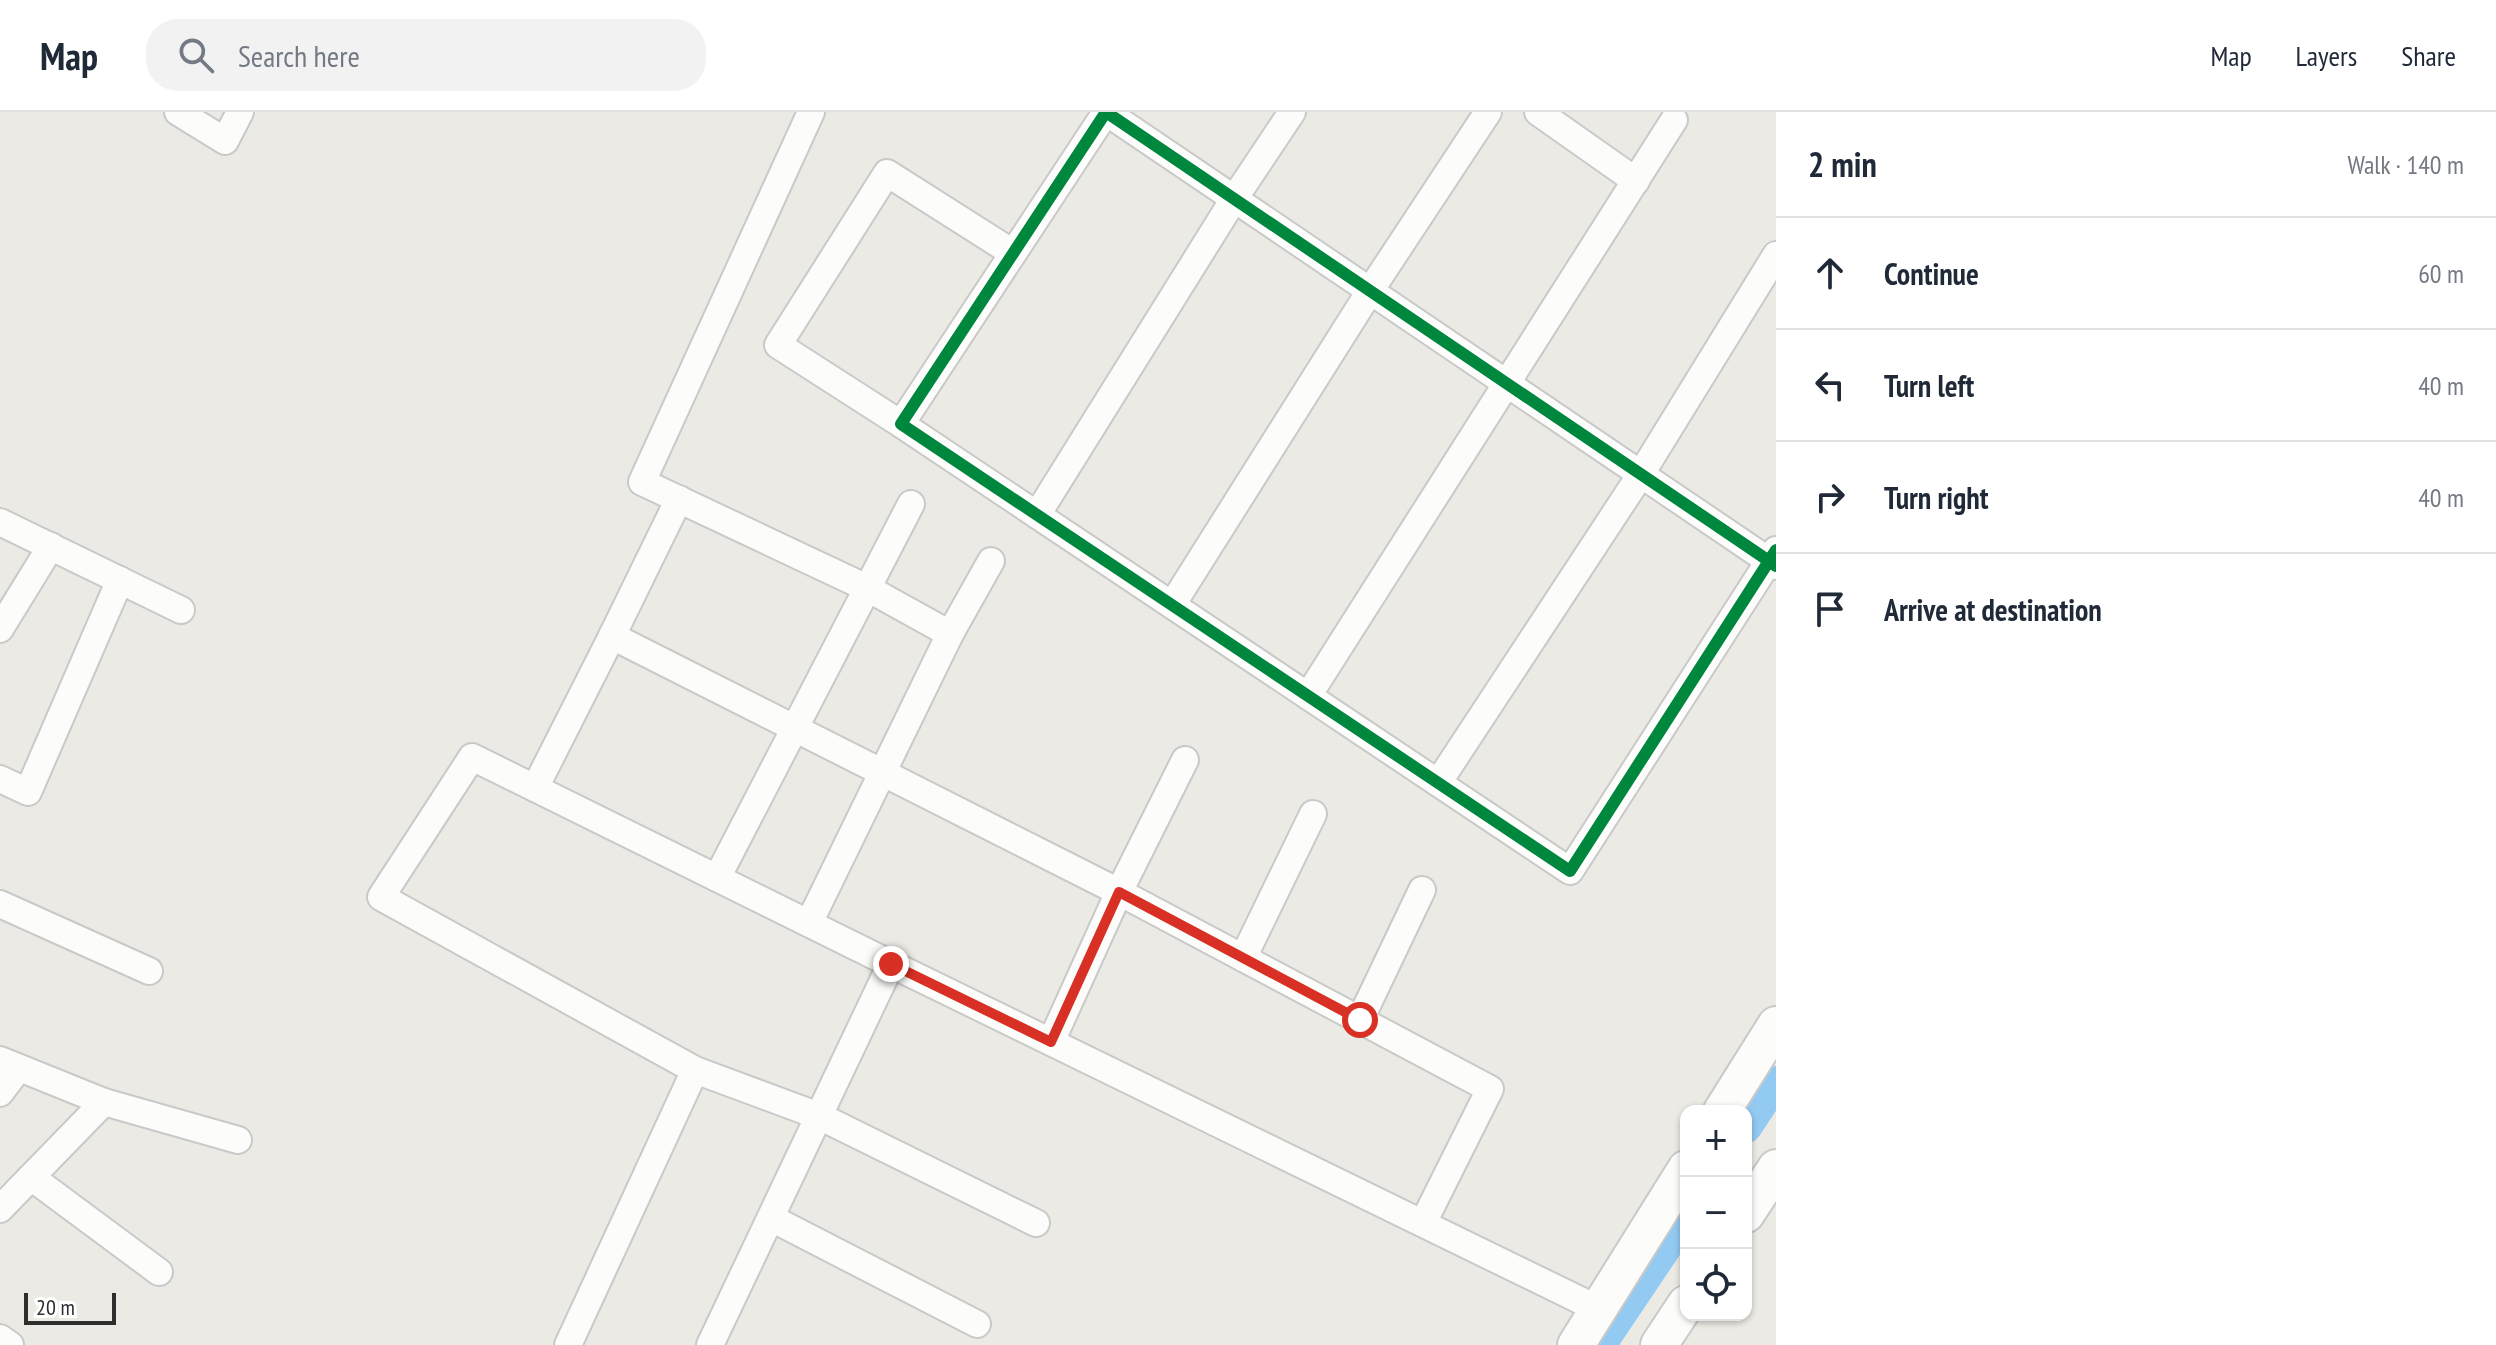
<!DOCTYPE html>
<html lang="en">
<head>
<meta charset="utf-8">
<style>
	body { margin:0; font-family:"PT Sans Narrow",sans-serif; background:#f2f2f3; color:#1f2937 }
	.controls { position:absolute; right:24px; bottom:24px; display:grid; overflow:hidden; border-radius:16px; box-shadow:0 2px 6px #0004 }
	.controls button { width:72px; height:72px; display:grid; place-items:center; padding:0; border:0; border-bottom:2px solid #e0e1e3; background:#fff; color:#1f2937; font:40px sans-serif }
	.scale { position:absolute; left:24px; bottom:20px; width:92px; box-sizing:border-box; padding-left:8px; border:4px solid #2e2e2e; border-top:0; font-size:22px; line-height:28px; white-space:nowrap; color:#2e2e2e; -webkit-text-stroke:6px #fff; paint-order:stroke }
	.stop { position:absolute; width:24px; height:24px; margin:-18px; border:6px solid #d93025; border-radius:50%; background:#fff }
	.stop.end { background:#d93025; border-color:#fff; box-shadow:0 2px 8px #0008 }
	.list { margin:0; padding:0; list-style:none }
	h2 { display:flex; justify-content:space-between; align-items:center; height:104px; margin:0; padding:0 32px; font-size:34px }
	h2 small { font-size:26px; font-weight:400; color:#747a83 }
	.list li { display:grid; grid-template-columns:52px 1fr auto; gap:24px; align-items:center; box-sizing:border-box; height:112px; padding:0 32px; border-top:2px solid #e0e1e3 }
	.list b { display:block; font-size:30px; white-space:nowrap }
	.list em { font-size:26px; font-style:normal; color:#747a83 }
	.icon { flex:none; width:44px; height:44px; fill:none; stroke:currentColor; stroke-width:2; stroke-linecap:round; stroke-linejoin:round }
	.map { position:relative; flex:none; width:1776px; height:1233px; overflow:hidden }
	header { display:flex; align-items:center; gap:48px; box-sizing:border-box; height:112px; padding:0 40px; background:#fff; border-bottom:2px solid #e0e1e3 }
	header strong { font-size:38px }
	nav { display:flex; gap:44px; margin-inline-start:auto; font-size:28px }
	.search { width:560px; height:72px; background:#f2f2f3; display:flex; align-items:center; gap:20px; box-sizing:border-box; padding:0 28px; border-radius:32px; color:#747a83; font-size:30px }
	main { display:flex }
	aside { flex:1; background:#fff }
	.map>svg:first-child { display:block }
</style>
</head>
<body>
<header>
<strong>Map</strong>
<div class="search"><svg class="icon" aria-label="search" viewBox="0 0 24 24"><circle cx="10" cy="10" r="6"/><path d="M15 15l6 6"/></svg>Search here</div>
<nav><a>Map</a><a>Layers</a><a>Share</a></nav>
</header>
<main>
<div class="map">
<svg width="1776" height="1233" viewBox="0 0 1776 1233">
	<rect width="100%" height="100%" fill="#eceae4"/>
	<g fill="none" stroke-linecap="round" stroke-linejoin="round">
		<g stroke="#93caf2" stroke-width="32">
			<path d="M 1746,1015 L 1776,970"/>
			<path d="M 1600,1233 L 1686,1105"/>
		</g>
		<defs>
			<g id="street">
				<path d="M 178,0 L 225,29 L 240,0"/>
				<path d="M 811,0 L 642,370 L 867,476 L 950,522"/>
				<path d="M 1538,0 L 1636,69"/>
				<path d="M 901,312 L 778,233 L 887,61 L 1013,141"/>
				<path d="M 1037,403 L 1234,87 L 1292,0"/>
				<path d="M 0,410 L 181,498"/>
				<path d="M 1776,438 L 1769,449 L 1570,759 L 901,312 L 1106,0 L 1769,449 L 1776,454"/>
				<path d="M 1172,493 L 1370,179 L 1488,0"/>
				<path d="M 0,517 L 51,434"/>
				<path d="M 612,524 L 679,387"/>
				<path d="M 1308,584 L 1674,8"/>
				<path d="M 0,667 L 28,680 L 120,468"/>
				<path d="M 1438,671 L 1641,362 L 1776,143"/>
				<path d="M 535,676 L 612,524 L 1119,780 L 1185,648"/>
				<path d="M 717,766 L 911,392"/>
				<path d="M 0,792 L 149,859"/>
				<path d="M 809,811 L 950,522 L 991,449"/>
				<path d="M 1243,846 L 1313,702"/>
				<path d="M 891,852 L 472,645 L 381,785 L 695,958 L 819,1004 L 1036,1111"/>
				<path d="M 1360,908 L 1422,778"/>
				<path d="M 1051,930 L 1119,780 L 1490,977 L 1423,1111"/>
				<path d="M 0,948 L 104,990 L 238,1028"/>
				<path d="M 0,981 L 19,956"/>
				<path d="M 31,1065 L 159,1160"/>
				<path d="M 0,1097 L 104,990"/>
				<path d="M 771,1106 L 977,1212"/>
				<path d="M 0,1226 L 10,1233"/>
				<path d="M 568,1233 L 695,958"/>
				<path d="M 710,1233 L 891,852 L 1598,1197"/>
			</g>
			<g id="secondary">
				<path d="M 1722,999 L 1776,913"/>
				<path d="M 1746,1102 L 1776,1056"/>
				<path d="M 1576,1233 L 1686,1057"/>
				<path d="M 1659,1233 L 1686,1192"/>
			</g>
		</defs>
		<use href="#street" stroke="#cac9c9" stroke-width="30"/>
		<use href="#secondary" stroke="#cac9c9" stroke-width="40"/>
		<use href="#street" stroke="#fcfcfb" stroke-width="26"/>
		<use href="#secondary" stroke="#fcfcfb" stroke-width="36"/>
		<defs>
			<path id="cycleway" d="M 1776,438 L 1769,449 L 1570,759 L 901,312 L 1106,0 L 1769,449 L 1776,454"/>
		</defs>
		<use href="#cycleway" stroke="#fff" stroke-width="17"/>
		<use href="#cycleway" stroke="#00873e" stroke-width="12"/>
	</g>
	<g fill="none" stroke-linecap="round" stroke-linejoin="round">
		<path stroke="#d93025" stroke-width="10" d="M 891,852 L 1051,930 L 1119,780 L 1360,908"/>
	</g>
</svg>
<div class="controls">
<button>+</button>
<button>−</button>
<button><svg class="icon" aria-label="locate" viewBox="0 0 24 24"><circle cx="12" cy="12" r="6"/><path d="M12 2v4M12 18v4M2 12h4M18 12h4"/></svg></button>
</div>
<div class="scale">20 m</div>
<div class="stop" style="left:1360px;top:908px"></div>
<div class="stop end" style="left:891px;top:852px"></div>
</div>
<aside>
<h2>2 min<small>Walk · 140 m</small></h2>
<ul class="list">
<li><svg class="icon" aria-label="ahead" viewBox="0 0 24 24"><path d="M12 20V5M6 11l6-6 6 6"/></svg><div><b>Continue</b></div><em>60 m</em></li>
<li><svg class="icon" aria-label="left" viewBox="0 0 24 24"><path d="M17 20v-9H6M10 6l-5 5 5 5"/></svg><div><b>Turn left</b></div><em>40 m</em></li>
<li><svg class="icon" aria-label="right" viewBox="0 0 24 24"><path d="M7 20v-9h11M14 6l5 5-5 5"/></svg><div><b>Turn right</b></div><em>40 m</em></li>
<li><svg class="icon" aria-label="arrive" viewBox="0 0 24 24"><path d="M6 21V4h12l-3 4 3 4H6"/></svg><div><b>Arrive at destination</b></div></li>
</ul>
</aside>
</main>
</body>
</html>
